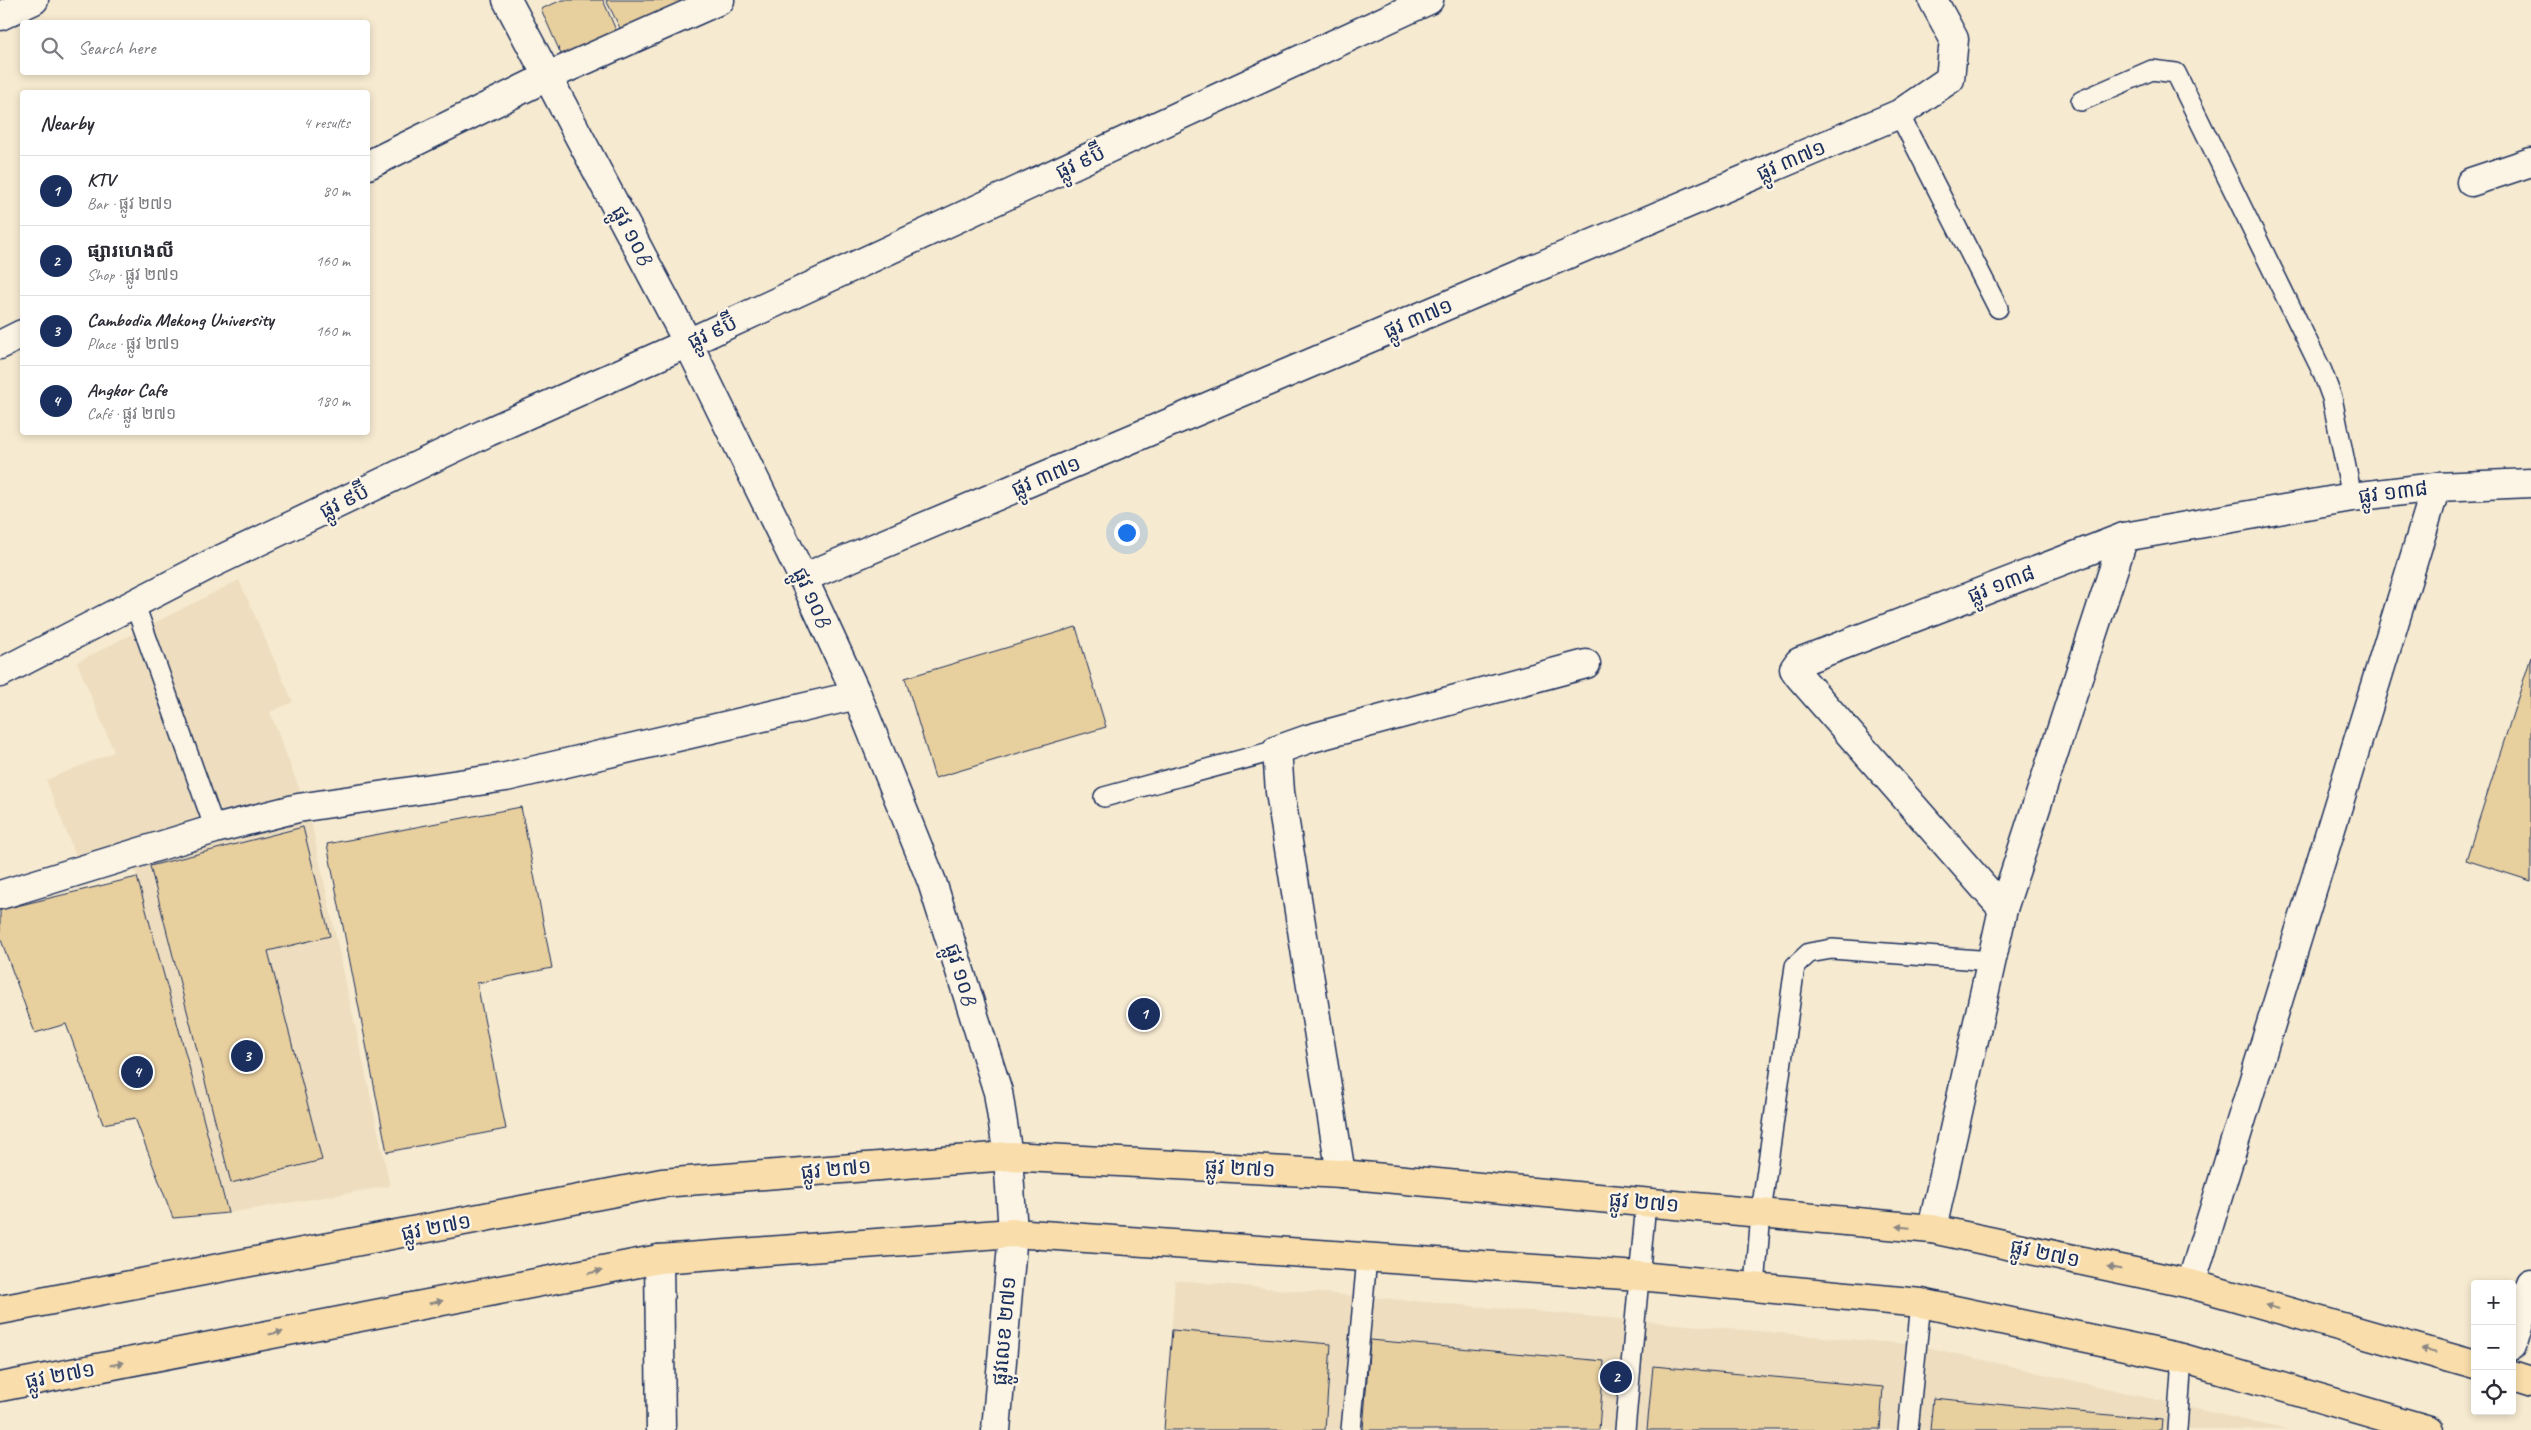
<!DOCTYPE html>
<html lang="en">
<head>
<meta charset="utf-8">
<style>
	body { margin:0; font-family:Caveat,"Noto Sans Khmer",sans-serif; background:#f7f7f7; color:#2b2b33 }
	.controls { position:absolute; right:15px; bottom:15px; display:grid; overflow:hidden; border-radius:5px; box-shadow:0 2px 8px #0003 }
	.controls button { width:45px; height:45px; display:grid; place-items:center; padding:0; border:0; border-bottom:1px solid #e1e1e2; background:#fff; color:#2b2b33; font:25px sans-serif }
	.you { position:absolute; left:1126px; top:532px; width:18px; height:18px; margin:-12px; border:4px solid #fff; border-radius:50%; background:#1a73e8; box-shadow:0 0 0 8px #1a73e833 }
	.badge { display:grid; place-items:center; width:32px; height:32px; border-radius:50%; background:#1b2f5e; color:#fff; font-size:16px; font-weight:700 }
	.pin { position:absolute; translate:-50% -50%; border:2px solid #fff; box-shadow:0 1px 5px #0006 }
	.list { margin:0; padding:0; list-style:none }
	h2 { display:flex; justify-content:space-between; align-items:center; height:65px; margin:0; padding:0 20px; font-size:21px }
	h2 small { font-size:16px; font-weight:400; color:#7c7c81 }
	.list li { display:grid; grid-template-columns:32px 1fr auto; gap:15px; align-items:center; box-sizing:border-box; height:70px; padding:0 20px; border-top:1px solid #e1e1e2 }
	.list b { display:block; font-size:19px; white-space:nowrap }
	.list p { margin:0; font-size:16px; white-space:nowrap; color:#7c7c81 }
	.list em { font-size:16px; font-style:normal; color:#7c7c81 }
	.icon { flex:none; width:28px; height:28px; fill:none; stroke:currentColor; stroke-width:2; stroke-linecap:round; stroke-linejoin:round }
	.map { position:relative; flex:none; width:2531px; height:1430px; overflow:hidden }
	.search { position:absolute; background:#fff; box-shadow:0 2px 8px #0003; left:20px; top:20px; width:350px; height:55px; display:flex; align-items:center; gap:12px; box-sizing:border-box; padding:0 18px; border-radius:5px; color:#7c7c81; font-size:19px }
	.panel { position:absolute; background:#fff; box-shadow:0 2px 8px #0003; left:20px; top:90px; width:350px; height:345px; border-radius:5px }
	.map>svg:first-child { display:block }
</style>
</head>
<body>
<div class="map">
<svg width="2531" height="1430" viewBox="0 0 2531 1430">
	<rect width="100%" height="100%" fill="#f6ead0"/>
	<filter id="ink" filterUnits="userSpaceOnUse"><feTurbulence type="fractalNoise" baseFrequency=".02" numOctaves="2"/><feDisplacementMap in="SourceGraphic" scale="10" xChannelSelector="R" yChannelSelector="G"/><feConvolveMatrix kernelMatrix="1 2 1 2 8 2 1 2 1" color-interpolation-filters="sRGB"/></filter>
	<g filter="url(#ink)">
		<g fill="#eedebf">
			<path d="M 239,580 L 293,702 L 270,712 L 310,817 L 390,1186 L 228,1213 L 134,867 L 85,880 L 46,780 L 114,752 L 77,662 Z"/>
			<path d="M 1175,1280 L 1918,1345 L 2288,1430 L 1164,1430 Z"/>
		</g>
		<g fill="#e8cf9e" stroke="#1b2f5e">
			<path d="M 562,0 L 603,0 L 619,37 L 564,61 L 541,9 Z"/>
			<path d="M 606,0 L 702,0 L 624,36 Z"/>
			<path d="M 1076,627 L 1106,727 L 935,778 L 905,678 Z"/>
			<path d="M 2531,657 L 2531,881 L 2466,860 Z"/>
			<path d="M 521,807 L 552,968 L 477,983 L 506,1129 L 387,1152 L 327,844 Z"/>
			<path d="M 303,827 L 330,936 L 268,951 L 322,1160 L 231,1183 L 150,866 Z"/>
			<path d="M 137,877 L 201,1110 L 228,1213 L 173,1218 L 135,1118 L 103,1124 L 66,1024 L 35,1033 L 0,937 L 0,910 Z"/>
			<path d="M 1172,1330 L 1331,1344 L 1325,1430 L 1164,1430 Z"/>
			<path d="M 1370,1340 L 1604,1361 L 1599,1430 L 1363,1430 Z"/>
			<path d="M 1653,1366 L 1883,1387 L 1880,1430 L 1647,1430 Z"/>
			<path d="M 1933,1398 L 2162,1420 L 2161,1430 L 1930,1430 Z"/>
		</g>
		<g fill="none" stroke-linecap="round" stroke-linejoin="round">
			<defs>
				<g id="service">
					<path d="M 2081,101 L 2152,70 L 2176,73 L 2322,371 L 2332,398 L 2352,497"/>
					<path d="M 1899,114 L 1998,308"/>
					<path d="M 135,605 L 215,829"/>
					<path d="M 1104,797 L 1277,750"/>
					<path d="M 1755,1287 L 1761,1213 L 1795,966 L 1809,953 L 1832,949 L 1992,961"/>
					<path d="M 1351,1430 L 1367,1258"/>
					<path d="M 1625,1430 L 1646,1203"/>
					<path d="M 1908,1430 L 1921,1303"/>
					<path d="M 2177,1430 L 2182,1358"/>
				</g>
				<g id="minor">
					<path d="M 507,0 L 688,343 L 803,578 L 857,695 L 932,882 L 998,1092 L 1008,1156 L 1013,1233 L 996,1430"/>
					<path d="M 0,16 L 34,0"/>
					<path d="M 368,165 L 549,76 L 720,0"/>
					<path d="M 2471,182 L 2531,162"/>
					<path d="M 0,345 L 22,334"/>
					<path d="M 803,578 L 1899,114 L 1950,79 L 1954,39 L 1933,0"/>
					<path d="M 0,673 L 211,564 L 488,432 L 688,343 L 1429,0"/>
					<path d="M 0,895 L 215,829 L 298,808 L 506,777 L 857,695"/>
					<path d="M 2003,909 L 1799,676 L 1794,669 L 1799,662 L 2124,537 L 2352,497 L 2436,487 L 2531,483"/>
					<path d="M 1341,1174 L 1280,792 L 1277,750 L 1308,739 L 1586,664"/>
					<path d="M 1932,1229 L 2003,909 L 2124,537"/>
					<path d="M 659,1259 L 661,1430"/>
					<path d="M 2191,1284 L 2436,487"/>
					<path d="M 2512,1346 L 2531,1283"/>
				</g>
				<g id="primary">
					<path d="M 0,1310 L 662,1183 L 1008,1156 L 1341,1174 L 1932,1229 L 2191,1284 L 2475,1365"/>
					<path d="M 2512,1376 L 2531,1382"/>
					<path d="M 0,1387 L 659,1259 L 1013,1233 L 1639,1276 L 1921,1303 L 2182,1358 L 2429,1430"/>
				</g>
			</defs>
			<use href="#service" stroke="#1b2f5e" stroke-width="22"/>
			<use href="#minor" stroke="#1b2f5e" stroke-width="31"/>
			<use href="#primary" stroke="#1b2f5e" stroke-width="31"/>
			<use href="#service" stroke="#fcf5e5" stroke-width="19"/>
			<use href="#minor" stroke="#fcf5e5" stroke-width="28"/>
			<use href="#primary" stroke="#f9deab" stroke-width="28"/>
		</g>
		<defs><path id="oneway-solid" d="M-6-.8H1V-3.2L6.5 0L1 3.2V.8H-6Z" transform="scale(1.25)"/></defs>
		<g fill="#8a8684">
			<use href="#oneway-solid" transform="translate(1903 1227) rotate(-175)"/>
			<use href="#oneway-solid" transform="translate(2114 1268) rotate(-168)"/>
			<use href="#oneway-solid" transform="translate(595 1272) rotate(-11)"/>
			<use href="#oneway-solid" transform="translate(436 1302) rotate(-11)"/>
			<use href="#oneway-solid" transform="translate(2272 1307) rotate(-164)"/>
			<use href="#oneway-solid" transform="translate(276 1333) rotate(-11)"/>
			<use href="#oneway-solid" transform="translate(2428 1351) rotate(-164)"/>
			<use href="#oneway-solid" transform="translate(117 1364) rotate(-11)"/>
		</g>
	</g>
	<g text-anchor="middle" stroke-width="5" stroke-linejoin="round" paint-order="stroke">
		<g font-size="21" fill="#1b2f5e" stroke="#fcf5e5">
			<text transform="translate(1791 160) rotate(-23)" y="7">ផ្លូវ ៣៧១</text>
			<text transform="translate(1080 162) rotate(-25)" y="7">ផ្លូវ ៩ប៊ី</text>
			<text transform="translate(632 235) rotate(62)" y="7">ផ្លូវ ១០B</text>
			<text transform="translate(1418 318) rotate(-23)" y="7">ផ្លូវ ៣៧១</text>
			<text transform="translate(712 332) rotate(-25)" y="7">ផ្លូវ ៩ប៊ី</text>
			<text transform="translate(1046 476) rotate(-23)" y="7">ផ្លូវ ៣៧១</text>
			<text transform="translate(2393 492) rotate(-7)" y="7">ផ្លូវ ១៣៨</text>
			<text transform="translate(344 501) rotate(-26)" y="7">ផ្លូវ ៩ប៊ី</text>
			<text transform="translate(2001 584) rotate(-21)" y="7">ផ្លូវ ១៣៨</text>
			<text transform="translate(812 597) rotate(65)" y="7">ផ្លូវ ១០B</text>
			<text transform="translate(961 974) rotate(73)" y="7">ផ្លូវ ១០B</text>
			<text transform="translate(1240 1168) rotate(3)" y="7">ផ្លូវ ២៧១</text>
			<text transform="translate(836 1169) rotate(-5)" y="7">ផ្លូវ ២៧១</text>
			<text transform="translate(1644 1202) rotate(5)" y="7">ផ្លូវ ២៧១</text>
			<text transform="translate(436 1227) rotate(-11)" y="7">ផ្លូវ ២៧១</text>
			<text transform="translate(2045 1253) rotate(12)" y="7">ផ្លូវ ២៧១</text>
			<text transform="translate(1004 1331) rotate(-85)" y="7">ផ្លូវលេខ ២៧១</text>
			<text transform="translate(60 1375) rotate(-11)" y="7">ផ្លូវ ២៧១</text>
		</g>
	</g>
</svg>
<div class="controls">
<button>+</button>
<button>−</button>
<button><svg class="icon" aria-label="locate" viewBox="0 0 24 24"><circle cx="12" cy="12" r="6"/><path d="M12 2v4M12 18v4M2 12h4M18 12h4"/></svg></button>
</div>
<div class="you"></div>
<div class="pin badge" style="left:1144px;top:1014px">1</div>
<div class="pin badge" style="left:1616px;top:1377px">2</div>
<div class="pin badge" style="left:247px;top:1056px">3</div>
<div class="pin badge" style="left:137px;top:1072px">4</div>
<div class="search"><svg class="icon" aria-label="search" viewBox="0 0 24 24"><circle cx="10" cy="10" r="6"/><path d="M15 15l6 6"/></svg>Search here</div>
<section class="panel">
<h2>Nearby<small>4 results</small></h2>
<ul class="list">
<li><span class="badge">1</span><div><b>KTV</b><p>Bar · ផ្លូវ ២៧១</p></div><em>80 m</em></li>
<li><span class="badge">2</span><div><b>ផ្សារហេងលី</b><p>Shop · ផ្លូវ ២៧១</p></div><em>160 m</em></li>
<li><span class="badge">3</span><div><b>Cambodia Mekong University</b><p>Place · ផ្លូវ ២៧១</p></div><em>160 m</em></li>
<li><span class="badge">4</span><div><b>Angkor Cafe</b><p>Café · ផ្លូវ ២៧១</p></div><em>180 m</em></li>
</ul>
</section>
</div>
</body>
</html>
